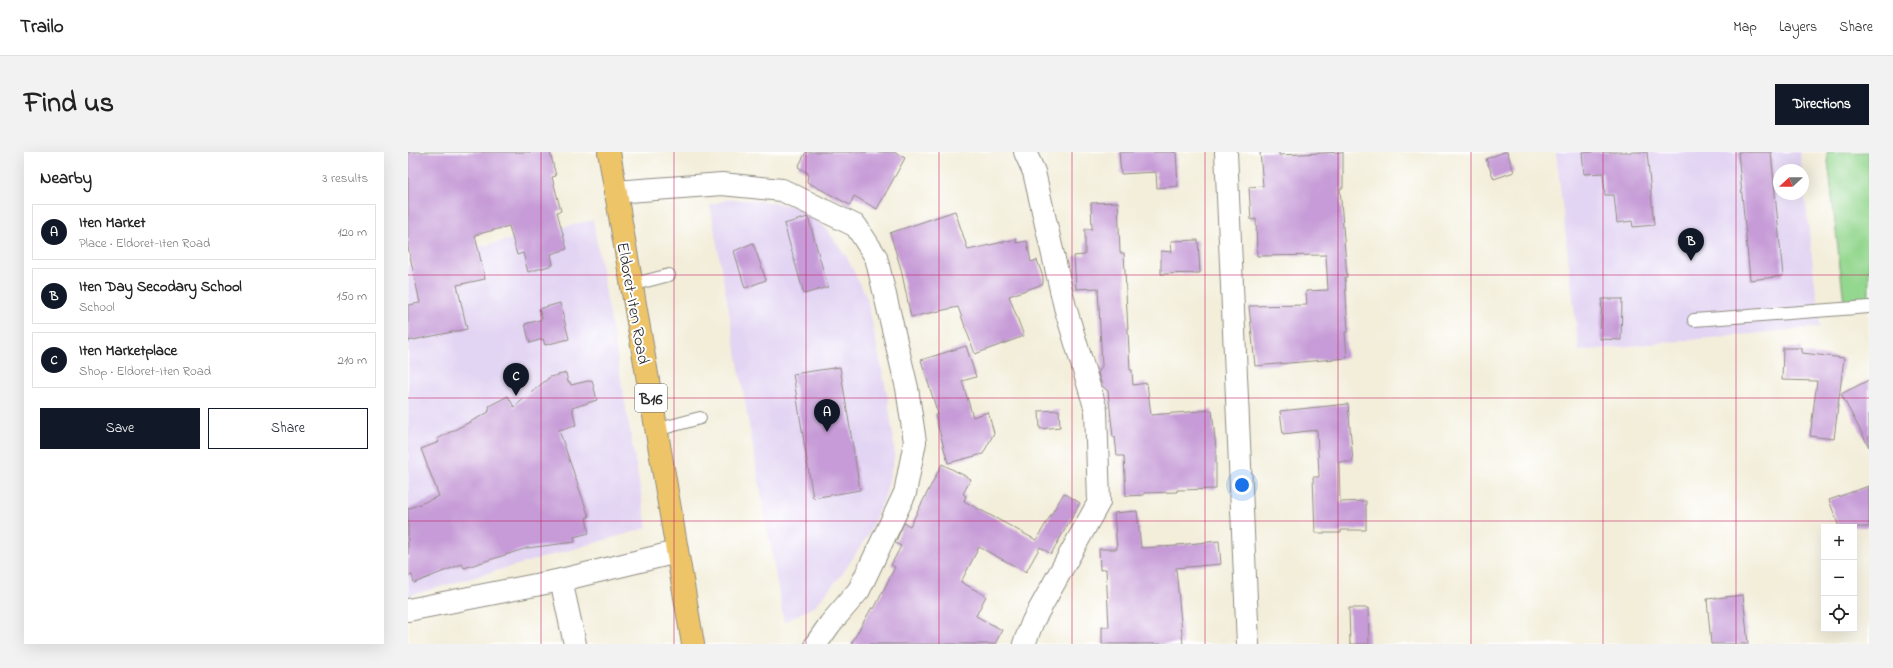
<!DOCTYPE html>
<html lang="en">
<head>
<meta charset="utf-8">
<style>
	body { margin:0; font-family:"Indie Flower",sans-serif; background:#f2f2f2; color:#222 }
	.controls { position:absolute; right:12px; bottom:12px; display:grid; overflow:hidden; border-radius:0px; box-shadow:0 4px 16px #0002 }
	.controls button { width:36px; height:36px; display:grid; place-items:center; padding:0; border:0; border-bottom:1px solid #e0e0e0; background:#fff; color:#222; font:20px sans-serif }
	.compass { position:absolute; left:1365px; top:12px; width:36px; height:36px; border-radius:50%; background:#fff; box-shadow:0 4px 16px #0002; rotate:248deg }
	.you { position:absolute; left:834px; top:333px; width:14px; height:14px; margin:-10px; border:3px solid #fff; border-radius:50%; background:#1a73e8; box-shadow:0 0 0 6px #1a73e833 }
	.badge { display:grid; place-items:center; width:26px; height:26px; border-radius:50%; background:#111827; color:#fff; font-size:13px; font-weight:700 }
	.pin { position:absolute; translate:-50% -33px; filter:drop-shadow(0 1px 2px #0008) }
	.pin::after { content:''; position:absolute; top:21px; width:14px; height:12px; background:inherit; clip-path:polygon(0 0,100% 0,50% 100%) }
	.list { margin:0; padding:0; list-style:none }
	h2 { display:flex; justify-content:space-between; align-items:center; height:52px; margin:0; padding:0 16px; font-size:17px }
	h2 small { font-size:13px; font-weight:400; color:#767676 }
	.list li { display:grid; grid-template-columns:26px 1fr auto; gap:12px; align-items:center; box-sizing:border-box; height:56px; margin:0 8px 8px; padding:0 8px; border:1px solid #e0e0e0; border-radius:0px }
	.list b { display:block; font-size:15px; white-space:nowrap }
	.list p { margin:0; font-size:13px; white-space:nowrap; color:#767676 }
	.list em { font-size:13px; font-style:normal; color:#767676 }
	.actions { display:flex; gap:8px; padding:12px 16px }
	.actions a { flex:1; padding:9px 0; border:1px solid #111827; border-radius:0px; text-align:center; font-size:14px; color:#111827 }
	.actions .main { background:#111827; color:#fff }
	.icon { flex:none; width:22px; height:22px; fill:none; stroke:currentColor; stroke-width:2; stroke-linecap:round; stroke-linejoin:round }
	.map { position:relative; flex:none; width:1461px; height:492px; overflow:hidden; border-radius:0px }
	header { display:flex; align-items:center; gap:24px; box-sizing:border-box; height:56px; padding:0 20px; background:#fff; border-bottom:1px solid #e0e0e0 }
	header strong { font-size:19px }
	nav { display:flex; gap:22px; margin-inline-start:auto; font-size:14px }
	.intro { display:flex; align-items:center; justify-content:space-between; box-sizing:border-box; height:96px; padding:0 24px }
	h1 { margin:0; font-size:28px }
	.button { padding:10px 18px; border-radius:0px; background:#111827; color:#fff; font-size:14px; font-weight:700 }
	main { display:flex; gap:24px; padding:0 24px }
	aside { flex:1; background:#fff; border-radius:0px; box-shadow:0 4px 16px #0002 }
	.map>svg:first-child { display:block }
</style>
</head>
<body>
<header>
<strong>Trailo</strong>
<nav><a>Map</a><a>Layers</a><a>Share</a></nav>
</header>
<div class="intro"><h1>Find us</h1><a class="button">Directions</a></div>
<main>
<aside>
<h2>Nearby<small>3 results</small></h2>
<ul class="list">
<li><span class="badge">A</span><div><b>Iten Market</b><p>Place · Eldoret-Iten Road</p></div><em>120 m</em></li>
<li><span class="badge">B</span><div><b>Iten Day Secodary School</b><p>School</p></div><em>150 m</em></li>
<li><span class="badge">C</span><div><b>Iten Marketplace</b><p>Shop · Eldoret-Iten Road</p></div><em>210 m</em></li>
</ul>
<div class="actions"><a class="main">Save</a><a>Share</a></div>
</aside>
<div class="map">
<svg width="1461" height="492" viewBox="0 0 1461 492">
	<rect width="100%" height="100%" fill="#fff"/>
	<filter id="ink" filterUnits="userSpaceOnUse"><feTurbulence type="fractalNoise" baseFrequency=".025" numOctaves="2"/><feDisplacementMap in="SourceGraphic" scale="8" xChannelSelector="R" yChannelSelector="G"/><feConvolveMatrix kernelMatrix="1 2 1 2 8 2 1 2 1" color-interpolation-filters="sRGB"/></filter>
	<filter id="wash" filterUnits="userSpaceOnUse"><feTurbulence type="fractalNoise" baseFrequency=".012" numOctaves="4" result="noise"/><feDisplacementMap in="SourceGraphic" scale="16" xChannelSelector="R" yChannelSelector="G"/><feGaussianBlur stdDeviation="0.9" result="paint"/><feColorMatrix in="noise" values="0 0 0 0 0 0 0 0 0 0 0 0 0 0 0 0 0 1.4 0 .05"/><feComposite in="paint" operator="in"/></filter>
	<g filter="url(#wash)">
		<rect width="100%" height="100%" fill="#f3eeda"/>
		<g fill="#e2d4f3">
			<path d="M 1148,0 L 1392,0 L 1394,18 L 1371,18 L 1371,42 L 1395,42 L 1395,27 L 1412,175 L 1171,199 Z"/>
			<path d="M 318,48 L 345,48 L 393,55 L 417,75 L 438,104 L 459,146 L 480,247 L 487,302 L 477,344 L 460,383 L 435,421 L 407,454 L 376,470 L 302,53 Z"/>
			<path d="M 185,68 L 239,376 L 0,444 L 0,112 Z"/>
		</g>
		<path fill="#94d78f" stroke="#60815d" d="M 1419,0 L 1461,0 L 1461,147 L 1436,150 Z"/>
		<g id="blocks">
			<g fill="#c69bd7">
				<path d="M 0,0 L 142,0 L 148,24 L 144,25 L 153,59 L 149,60 L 159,97 L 143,102 L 145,113 L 120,120 L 115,101 L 109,103 L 101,74 L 67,83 L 77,127 L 49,133 L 59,177 L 0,189 L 0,153 L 12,151 L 0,95 Z"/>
				<path d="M 398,0 L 486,0 L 497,6 L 469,57 L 446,44 L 442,53 L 399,30 L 400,21 L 390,15 Z"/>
				<path d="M 711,0 L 768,0 L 770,34 L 749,36 L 748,20 L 713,22 Z"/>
				<path d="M 852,0 L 871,0 L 871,3 L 935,0 L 935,36 L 932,36 L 939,125 L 937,125 L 940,180 L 937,180 L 939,206 L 847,214 L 841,154 L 899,153 L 898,139 L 920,138 L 918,103 L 849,104 L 848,67 L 843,68 L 841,35 L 855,34 Z"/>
				<path d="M 1096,0 L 1099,0 L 1106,20 L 1086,27 L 1078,7 Z"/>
				<path d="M 1174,0 L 1239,0 L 1246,73 L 1225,75 L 1224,69 L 1209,71 L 1206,43 L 1197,43 L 1195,21 L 1176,22 Z"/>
				<path d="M 1330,0 L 1363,0 L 1375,124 L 1342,128 Z"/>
				<path d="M 710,50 L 712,101 L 716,101 L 722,218 L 724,218 L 725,233 L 739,231 L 743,263 L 804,258 L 808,297 L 808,337 L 769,338 L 769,340 L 736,341 L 736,343 L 718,344 L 716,304 L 709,304 L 707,285 L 705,285 L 700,239 L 694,234 L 690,221 L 694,214 L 690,136 L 668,137 L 666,104 L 677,103 L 677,77 L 684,77 L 683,51 Z"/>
				<path d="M 547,59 L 560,98 L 608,87 L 608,91 L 619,89 L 623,110 L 629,108 L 635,125 L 635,132 L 601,144 L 616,184 L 567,202 L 550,155 L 503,165 L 493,117 L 482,81 Z"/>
				<path d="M 400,65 L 420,135 L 396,142 L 376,72 Z"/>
				<path d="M 790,88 L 792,121 L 753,122 L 753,99 L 764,100 L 763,89 Z"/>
				<path d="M 345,91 L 358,128 L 337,136 L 326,99 Z"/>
				<path d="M 1194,147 L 1214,147 L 1213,188 L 1192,187 Z"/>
				<path d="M 152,151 L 161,187 L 137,193 L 135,187 L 122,191 L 117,172 L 132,168 L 134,166 L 131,157 Z"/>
				<path d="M 558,194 L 568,225 L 554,229 L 565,265 L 580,260 L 586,281 L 575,302 L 540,311 L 527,263 L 530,262 L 513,208 Z"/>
				<path d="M 1375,196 L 1394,196 L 1394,201 L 1436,206 L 1426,287 L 1402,284 L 1409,229 L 1374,228 Z"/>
				<path d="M 432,215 L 452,338 L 405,346 L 385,222 Z"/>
				<path d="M 158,221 L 160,230 L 162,230 L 163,233 L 184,228 L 189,248 L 164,256 L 168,273 L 151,278 L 181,365 L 178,366 L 181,381 L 166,385 L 167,390 L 119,396 L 56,416 L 54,412 L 6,431 L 4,423 L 0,424 L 0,357 L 31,344 L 13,297 L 31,290 L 29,287 L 81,260 L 80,258 L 82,258 L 81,254 L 100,244 L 106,255 L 142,225 Z"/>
				<path d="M 1461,228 L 1461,295 L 1433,242 Z"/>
				<path d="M 940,252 L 945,310 L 931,310 L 932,350 L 958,349 L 958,378 L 933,378 L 933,381 L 907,381 L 905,325 L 911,325 L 909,278 L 875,282 L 872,259 Z"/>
				<path d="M 651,258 L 652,275 L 632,277 L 631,259 Z"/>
				<path d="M 534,312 L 563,327 L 555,342 L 558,344 L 556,349 L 628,388 L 656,341 L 672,351 L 643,402 L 632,395 L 618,420 L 571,395 L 553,430 L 578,444 L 568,464 L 594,478 L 587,492 L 443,492 L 464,455 L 466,457 L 487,415 L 483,413 L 493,394 L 487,391 L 496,371 L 502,374 Z"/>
				<path d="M 1461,334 L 1461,375 L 1431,375 L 1421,348 Z"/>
				<path d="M 729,359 L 733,396 L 769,394 L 769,393 L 811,389 L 813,412 L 768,416 L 775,492 L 694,492 L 694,475 L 701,475 L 698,417 L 692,418 L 691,397 L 709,397 L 706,361 Z"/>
				<path d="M 1335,443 L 1340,492 L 1303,492 L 1299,447 Z"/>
				<path d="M 941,456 L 960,456 L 961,492 L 942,492 Z"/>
			</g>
		</g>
	</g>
	<g filter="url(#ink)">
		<use href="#blocks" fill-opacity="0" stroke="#8f8c82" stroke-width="1"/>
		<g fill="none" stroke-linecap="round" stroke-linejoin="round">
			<defs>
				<g id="lane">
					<path d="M 223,133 L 261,123"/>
					<path d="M 1286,168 L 1461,155"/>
					<path d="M 248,278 L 292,266"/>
				</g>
				<g id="street">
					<path d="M 818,0 L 840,492"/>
					<path d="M 207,40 L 314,32 L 374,38 L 448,74 L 468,105 L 499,236 L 507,290 L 497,341 L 451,438 L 422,472 L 408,492"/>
					<path d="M 153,428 L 167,492"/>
					<path d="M 0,458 L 153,428 L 269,400"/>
					<path d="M 616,492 L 625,469 L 691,350 L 688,258 L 657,155 L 626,20 L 617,0"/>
				</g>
				<path id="primary" d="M 201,0 L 285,492"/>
			</defs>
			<use href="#lane" stroke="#8f8c82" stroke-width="14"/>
			<use href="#street" stroke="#8f8c82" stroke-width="24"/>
			<use href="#primary" stroke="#8f8c82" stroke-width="24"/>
			<use href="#lane" stroke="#fff" stroke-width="12"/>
			<use href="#street" stroke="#fff" stroke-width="22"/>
			<use href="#primary" stroke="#eec469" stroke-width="22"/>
		</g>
	</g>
	<path fill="none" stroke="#c2185b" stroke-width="1" stroke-opacity="0.55" d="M 133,0 L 133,492M 266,0 L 266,492M 398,0 L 398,492M 531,0 L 531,492M 664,0 L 664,492M 797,0 L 797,492M 930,0 L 930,492M 1063,0 L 1063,492M 1195,0 L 1195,492M 1328,0 L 1328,492M 0,123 L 1461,123M 0,246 L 1461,246M 0,369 L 1461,369"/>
	<g text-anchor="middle" stroke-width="4" stroke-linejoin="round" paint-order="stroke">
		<rect fill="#fff" stroke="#6b6b6b" stroke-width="1" x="227" y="232" width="32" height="28" rx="3"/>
		<g font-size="16" font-weight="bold" fill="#2b2b2b">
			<text x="243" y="252">B16</text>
		</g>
		<g font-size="17" fill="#2b2b2b" stroke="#fff">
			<text transform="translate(226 151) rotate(80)" y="6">Eldoret-Iten Road</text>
		</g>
	</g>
</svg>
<div class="controls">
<button>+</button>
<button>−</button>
<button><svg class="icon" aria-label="locate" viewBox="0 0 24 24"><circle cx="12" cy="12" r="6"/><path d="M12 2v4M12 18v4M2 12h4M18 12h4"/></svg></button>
</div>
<svg class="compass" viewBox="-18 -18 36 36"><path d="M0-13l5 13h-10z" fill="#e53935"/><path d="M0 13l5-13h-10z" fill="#767676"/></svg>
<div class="you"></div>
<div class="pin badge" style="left:419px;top:280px">A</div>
<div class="pin badge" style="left:1283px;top:109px">B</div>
<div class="pin badge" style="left:108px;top:244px">C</div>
</div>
</main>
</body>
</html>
